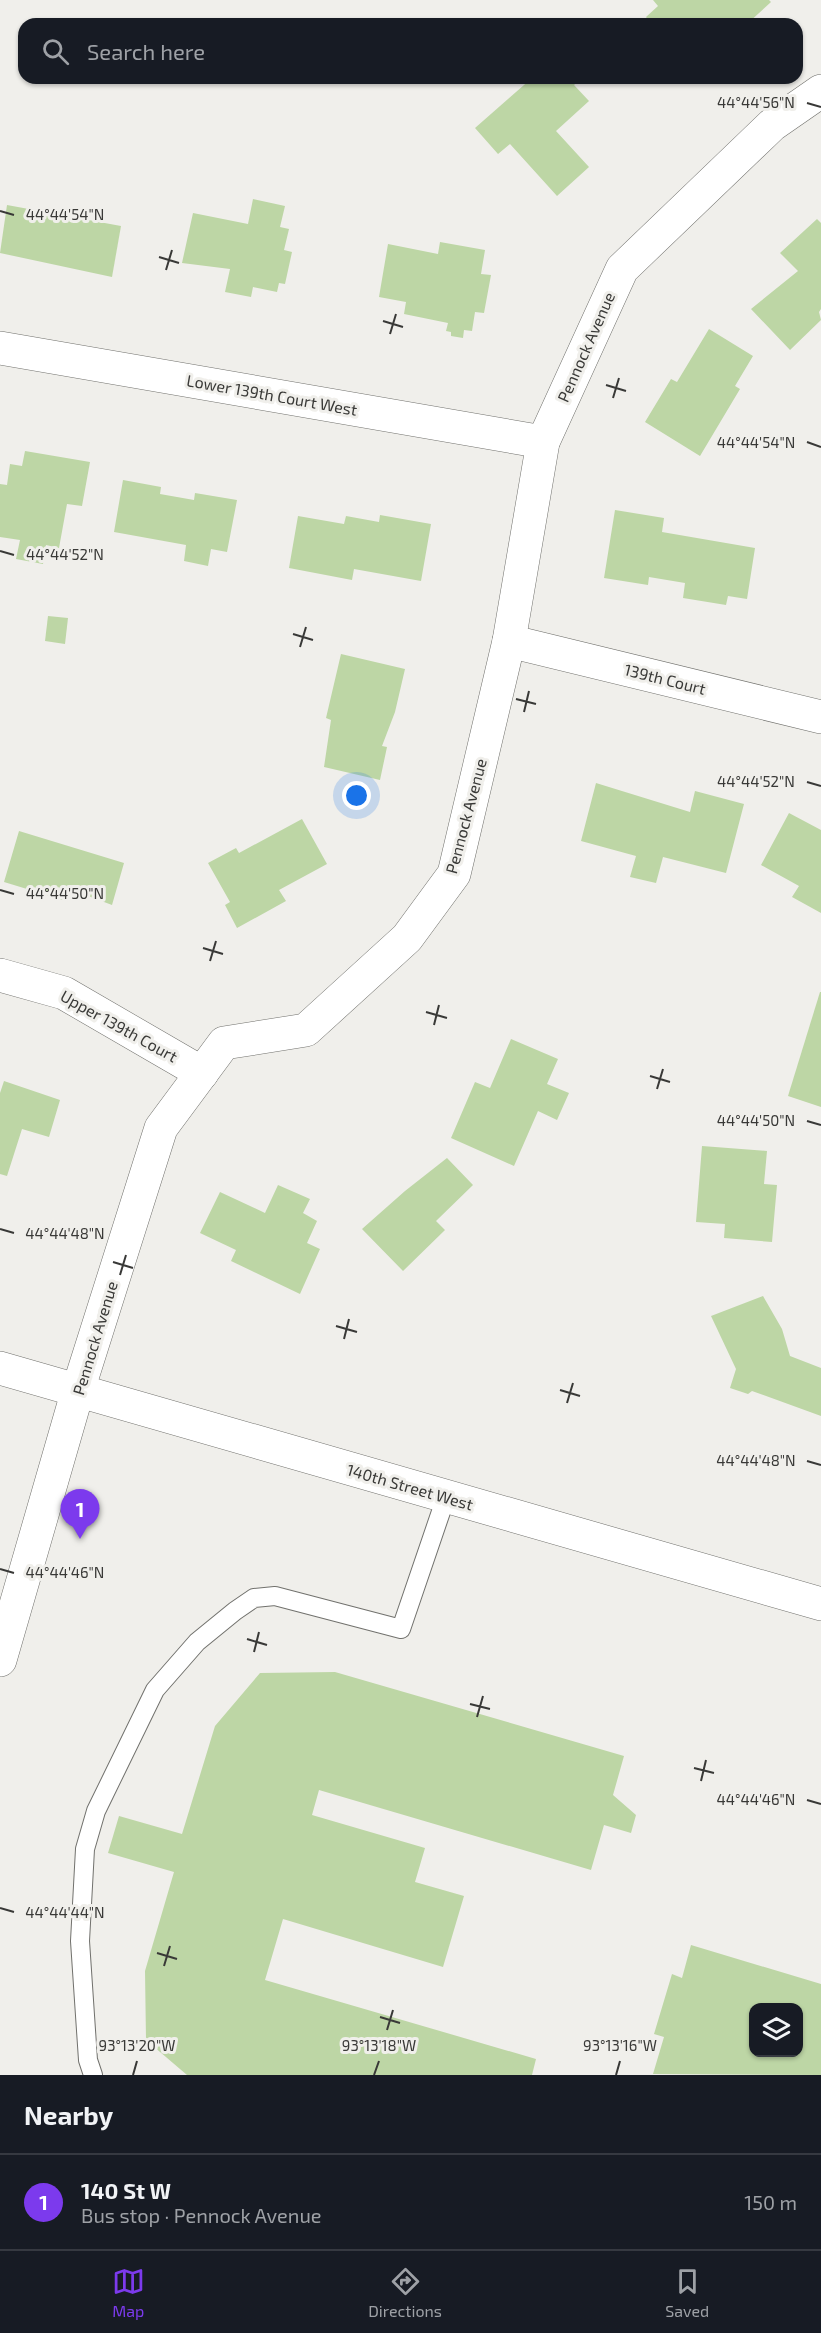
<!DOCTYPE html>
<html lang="en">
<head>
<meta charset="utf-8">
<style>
	body { margin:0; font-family:"Exo 2",sans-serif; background:#242831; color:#f1f3f6 }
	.controls { position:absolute; right:18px; bottom:18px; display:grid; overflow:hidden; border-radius:12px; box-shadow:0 2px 4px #0004 }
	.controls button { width:54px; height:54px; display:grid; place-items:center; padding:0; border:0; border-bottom:2px solid #363941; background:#171b24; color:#f1f3f6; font:30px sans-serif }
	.you { position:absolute; left:357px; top:796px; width:21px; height:21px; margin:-15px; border:4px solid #fff; border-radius:50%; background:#1a73e8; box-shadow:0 0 0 9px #1a73e833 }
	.badge { display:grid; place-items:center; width:39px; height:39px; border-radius:50%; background:#7c3aed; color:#fff; font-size:20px; font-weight:700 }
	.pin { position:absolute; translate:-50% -50px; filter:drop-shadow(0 2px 3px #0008) }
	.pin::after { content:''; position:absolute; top:32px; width:21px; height:18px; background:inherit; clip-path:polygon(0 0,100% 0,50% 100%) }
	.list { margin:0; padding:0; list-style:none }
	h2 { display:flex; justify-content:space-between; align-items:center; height:78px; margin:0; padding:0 24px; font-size:26px }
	h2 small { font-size:20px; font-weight:400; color:#9ea1a6 }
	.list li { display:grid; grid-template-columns:39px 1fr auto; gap:18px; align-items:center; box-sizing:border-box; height:96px; padding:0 24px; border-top:2px solid #363941 }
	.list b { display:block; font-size:22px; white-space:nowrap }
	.list p { margin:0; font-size:20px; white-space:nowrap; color:#9ea1a6 }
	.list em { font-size:20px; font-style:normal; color:#9ea1a6 }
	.icon { flex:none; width:33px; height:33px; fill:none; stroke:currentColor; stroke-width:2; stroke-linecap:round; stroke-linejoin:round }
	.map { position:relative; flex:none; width:821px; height:2075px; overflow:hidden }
	.search { position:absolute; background:#171b24; box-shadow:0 2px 4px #0004; left:18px; right:18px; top:18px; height:66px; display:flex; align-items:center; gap:15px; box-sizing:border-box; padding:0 21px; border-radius:18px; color:#9ea1a6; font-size:22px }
	.sheet { height:174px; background:#171b24 }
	nav { display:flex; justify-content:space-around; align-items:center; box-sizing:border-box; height:84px; border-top:2px solid #363941; background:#171b24; font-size:16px; color:#9ea1a6 }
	nav a { display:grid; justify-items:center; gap:3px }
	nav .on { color:#7c3aed }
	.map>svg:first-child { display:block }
</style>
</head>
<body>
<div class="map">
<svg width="821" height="2075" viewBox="0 0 821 2075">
	<rect width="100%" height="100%" fill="#f0efeb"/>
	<g fill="#bdd6a5" fill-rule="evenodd">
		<path d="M 653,0 L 769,0 L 771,2 L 747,24 L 651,24 L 646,17 L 658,6 Z"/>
		<path d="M 532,78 L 581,78 L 574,85 L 589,101 L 556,131 L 589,167 L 557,196 L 510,144 L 498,154 L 475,128 Z"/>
		<path d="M 253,199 L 285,206 L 280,227 L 289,229 L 284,250 L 292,252 L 285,284 L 279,283 L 277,292 L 253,287 L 251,297 L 225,292 L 230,269 L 182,263 L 193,213 L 248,224 Z"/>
		<path d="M 7,205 L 121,226 L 112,277 L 0,253 Z"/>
		<path d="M 817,219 L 821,223 L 821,309 L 819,312 L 821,320 L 790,350 L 751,309 L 798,271 L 780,253 Z"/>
		<path d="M 440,242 L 485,250 L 481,274 L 491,275 L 484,313 L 475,312 L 472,331 L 464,330 L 463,338 L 451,336 L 451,332 L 446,331 L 448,323 L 404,314 L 406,302 L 379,297 L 388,244 L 438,254 Z"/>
		<path d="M 709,329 L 753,356 L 735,386 L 740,389 L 700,456 L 645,422 L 671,379 L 677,382 Z"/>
		<path d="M 25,451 L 90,462 L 82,506 L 67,504 L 59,548 L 46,545 L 43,564 L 16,559 L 20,540 L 0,537 L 0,484 L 7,485 L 10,464 L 22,466 Z"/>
		<path d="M 123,480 L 161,487 L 160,494 L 194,500 L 195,493 L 237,500 L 227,552 L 211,549 L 208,566 L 184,561 L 186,545 L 114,532 Z"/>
		<path d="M 615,510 L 664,518 L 662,532 L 755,548 L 747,599 L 728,596 L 726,605 L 683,598 L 685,583 L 649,577 L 648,585 L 604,578 Z"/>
		<path d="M 380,515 L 431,524 L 421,581 L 354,569 L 352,580 L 289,568 L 298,516 L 344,524 L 346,516 L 379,522 Z"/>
		<path d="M 48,616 L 68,618 L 65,644 L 45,641 Z"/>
		<path d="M 341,654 L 405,669 L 395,712 L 382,746 L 387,747 L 380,780 L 324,767 L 331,720 L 326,718 Z"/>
		<path d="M 596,783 L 690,812 L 695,791 L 744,804 L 726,873 L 663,857 L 656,883 L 630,877 L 636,856 L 581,841 Z"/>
		<path d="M 789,813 L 821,830 L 821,913 L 792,897 L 799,886 L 761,865 Z"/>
		<path d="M 302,819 L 327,864 L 279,890 L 286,901 L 237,928 L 225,905 L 230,902 L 208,863 L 236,848 L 239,853 Z"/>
		<path d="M 19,831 L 124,863 L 112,905 L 67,888 L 63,900 L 4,882 Z"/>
		<path d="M 820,992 L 821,992 L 821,1107 L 788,1096 Z"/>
		<path d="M 511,1039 L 558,1059 L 547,1084 L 569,1093 L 557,1120 L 538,1111 L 514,1166 L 451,1138 L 475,1082 L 490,1088 Z"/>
		<path d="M 4,1081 L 60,1100 L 49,1137 L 22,1129 L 7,1176 L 0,1174 L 0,1093 Z"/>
		<path d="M 702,1146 L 767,1151 L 764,1184 L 777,1185 L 772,1242 L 724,1238 L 725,1224 L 696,1222 Z"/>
		<path d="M 447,1158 L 473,1185 L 436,1221 L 445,1230 L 403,1271 L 362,1229 L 405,1191 Z"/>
		<path d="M 278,1185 L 310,1199 L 303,1213 L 317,1221 L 307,1243 L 320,1249 L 300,1294 L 231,1261 L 236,1250 L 200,1233 L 220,1192 L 265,1213 Z"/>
		<path d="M 763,1296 L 782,1329 L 790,1356 L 821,1368 L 821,1416 L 752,1391 L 748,1394 L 730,1388 L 736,1369 L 711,1316 Z"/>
		<path d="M 335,1672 L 624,1756 L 613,1795 L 636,1815 L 631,1833 L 604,1825 L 591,1870 L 319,1790 L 312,1815 L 425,1848 L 415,1882 L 464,1896 L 443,1967 L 283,1919 L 265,1980 L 536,2059 L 532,2075 L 187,2075 L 146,2040 L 145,1971 L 174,1872 L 108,1853 L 119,1816 L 182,1834 L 215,1726 L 260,1673 Z"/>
		<path d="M 691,1945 L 821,1984 L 821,2075 L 653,2074 L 664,2037 L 654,2034 L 672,1974 L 682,1978 ZM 754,2008 L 798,2008 L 798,2052 L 754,2052 Z"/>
	</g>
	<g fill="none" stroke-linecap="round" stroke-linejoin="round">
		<defs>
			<path id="lane" d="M 93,2075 L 88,2060 L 80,1941 L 85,1849 L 96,1811 L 155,1690 L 197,1642 L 235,1611 L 254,1598 L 275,1596 L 401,1629 L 446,1497"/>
			<g id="street">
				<path d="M 0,348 L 543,442"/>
				<path d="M 509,641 L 821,717"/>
				<path d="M 0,975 L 64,993 L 202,1073"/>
			</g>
			<g id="secondary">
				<path d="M 0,1368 L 821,1604"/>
				<path d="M 0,1660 L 78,1390 L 161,1128 L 224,1043 L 306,1030 L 407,938 L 454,874 L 509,641 L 543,442 L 622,269 L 772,125 L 821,91"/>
			</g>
		</defs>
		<use href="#lane" stroke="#71716d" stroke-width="20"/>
		<use href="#street" stroke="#71716d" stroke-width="34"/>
		<use href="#secondary" stroke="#71716d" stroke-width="34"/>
		<use href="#lane" stroke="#fff" stroke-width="18"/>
		<use href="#street" stroke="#fff" stroke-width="33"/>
		<use href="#secondary" stroke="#fff" stroke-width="33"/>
	</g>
	<path fill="none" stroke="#393937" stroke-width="2" d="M 807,103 L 821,107M 0,211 L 14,215M 159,257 L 179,263M 166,270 L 172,250M 383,321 L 403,327M 390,334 L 396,314M 606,385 L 626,391M 613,398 L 619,378M 807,442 L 821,447M 0,551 L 14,555M 293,634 L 313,640M 300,647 L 306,627M 516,699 L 536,704M 524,712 L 529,691M 807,782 L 821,786M 0,890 L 14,894M 203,948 L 223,954M 210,961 L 216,941M 426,1012 L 447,1018M 434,1025 L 439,1005M 650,1076 L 670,1082M 657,1089 L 663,1069M 807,1121 L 821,1125M 0,1229 L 14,1233M 113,1262 L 133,1268M 120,1275 L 126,1255M 336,1326 L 357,1332M 344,1339 L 349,1319M 560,1390 L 580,1396M 567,1403 L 573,1383M 807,1461 L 821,1465M 0,1569 L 14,1573M 247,1639 L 267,1645M 254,1652 L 259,1632M 470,1704 L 490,1709M 477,1717 L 483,1696M 694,1768 L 714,1773M 701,1781 L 706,1760M 807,1800 L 821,1804M 0,1908 L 14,1912M 157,1953 L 177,1959M 164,1966 L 170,1946M 380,2017 L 400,2023M 387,2030 L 393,2010M 133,2075 L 137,2061M 374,2075 L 379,2061M 616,2075 L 620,2061"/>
	<g text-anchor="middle" stroke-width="6" stroke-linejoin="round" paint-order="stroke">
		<g font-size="16" fill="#393937" stroke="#f0efeb">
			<text transform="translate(586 347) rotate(-66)" y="6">Pennock Avenue</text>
			<text transform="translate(272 395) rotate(10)" y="6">Lower 139th Court West</text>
			<text transform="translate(665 679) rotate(14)" y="6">139th Court</text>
			<text transform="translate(466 816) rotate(-75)" y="6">Pennock Avenue</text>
			<text transform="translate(119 1026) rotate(29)" y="6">Upper 139th Court</text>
			<text transform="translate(95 1338) rotate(-73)" y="6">Pennock Avenue</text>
			<text transform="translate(410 1487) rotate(16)" y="6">140th Street West</text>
		</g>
	</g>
	<g font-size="15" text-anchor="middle" fill="#393937" stroke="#f0efeb" stroke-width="6" stroke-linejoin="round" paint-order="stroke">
		<text x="756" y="108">44°44'56"N</text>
		<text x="65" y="220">44°44'54"N</text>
		<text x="756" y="448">44°44'54"N</text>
		<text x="65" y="560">44°44'52"N</text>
		<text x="756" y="787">44°44'52"N</text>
		<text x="65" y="899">44°44'50"N</text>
		<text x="756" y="1126">44°44'50"N</text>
		<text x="65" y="1239">44°44'48"N</text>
		<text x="756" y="1466">44°44'48"N</text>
		<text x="65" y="1578">44°44'46"N</text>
		<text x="756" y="1805">44°44'46"N</text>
		<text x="65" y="1918">44°44'44"N</text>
		<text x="137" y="2051">93°13'20"W</text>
		<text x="379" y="2051">93°13'18"W</text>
		<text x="620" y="2051">93°13'16"W</text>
	</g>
</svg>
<div class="controls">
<button><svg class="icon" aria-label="layers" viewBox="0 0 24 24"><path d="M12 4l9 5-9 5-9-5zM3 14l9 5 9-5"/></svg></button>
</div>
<div class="you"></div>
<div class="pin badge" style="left:80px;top:1539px">1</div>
<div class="search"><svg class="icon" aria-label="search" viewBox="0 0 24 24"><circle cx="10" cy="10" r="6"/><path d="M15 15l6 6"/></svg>Search here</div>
</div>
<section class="sheet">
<h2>Nearby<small></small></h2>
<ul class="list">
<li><span class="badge">1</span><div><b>140 St W</b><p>Bus stop · Pennock Avenue</p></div><em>150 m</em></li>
</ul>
</section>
<nav>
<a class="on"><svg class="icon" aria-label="map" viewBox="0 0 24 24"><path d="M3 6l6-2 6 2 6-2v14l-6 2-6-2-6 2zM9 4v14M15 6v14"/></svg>Map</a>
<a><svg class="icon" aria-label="directions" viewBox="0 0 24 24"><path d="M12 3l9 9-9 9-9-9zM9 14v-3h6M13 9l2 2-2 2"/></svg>Directions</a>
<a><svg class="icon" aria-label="saved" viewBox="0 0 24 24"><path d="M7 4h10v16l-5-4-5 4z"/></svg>Saved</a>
</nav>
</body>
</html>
